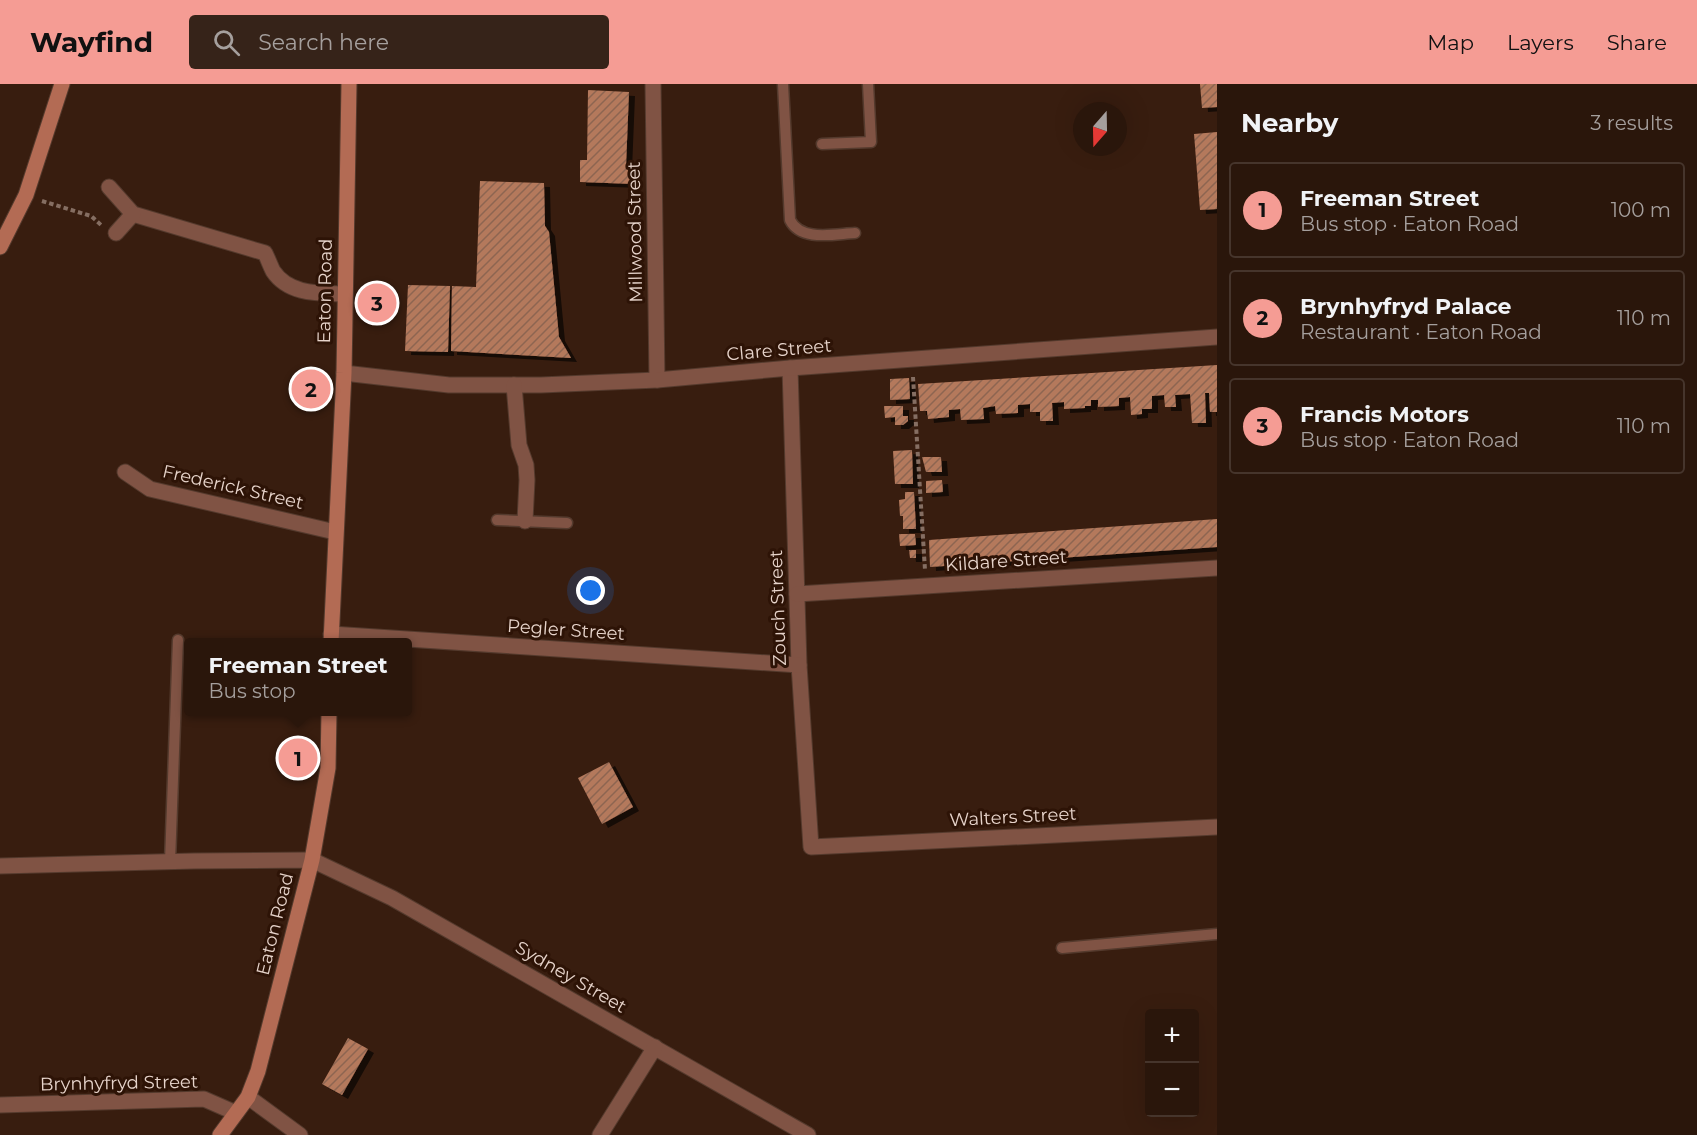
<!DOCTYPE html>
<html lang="en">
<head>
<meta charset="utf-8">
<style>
	body { margin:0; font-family:Montserrat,sans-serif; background:#362319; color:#f1f3f6 }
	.controls { position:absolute; right:18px; bottom:18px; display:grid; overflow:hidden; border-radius:6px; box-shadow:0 6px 24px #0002 }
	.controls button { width:54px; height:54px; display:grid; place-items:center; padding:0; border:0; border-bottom:2px solid #46352c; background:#2a160b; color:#f1f3f6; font:30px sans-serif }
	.compass { position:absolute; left:1073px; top:18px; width:54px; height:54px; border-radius:50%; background:#2a160b; box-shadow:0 6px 24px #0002; rotate:200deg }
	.you { position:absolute; left:591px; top:507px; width:21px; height:21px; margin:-15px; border:4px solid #fff; border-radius:50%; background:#1a73e8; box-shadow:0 0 0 9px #1a73e833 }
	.badge { display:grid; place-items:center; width:39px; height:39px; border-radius:50%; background:#f59c94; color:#111; font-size:20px; font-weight:700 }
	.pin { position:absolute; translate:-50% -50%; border:3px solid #fff; box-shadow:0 2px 6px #0006 }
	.popup { position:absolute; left:184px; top:554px; width:228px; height:78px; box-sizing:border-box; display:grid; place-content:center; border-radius:6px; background:#2a160b; filter:drop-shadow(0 2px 4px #0005); font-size:20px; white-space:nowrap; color:#a59f9d }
	.popup b { font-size:22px; color:#f1f3f6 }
	.popup::after { content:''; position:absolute; left:50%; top:100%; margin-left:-12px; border:12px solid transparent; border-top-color:#2a160b }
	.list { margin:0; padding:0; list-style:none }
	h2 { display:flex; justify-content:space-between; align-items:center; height:78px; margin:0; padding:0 24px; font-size:26px }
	h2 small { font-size:20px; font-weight:400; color:#a59f9d }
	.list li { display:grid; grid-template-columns:39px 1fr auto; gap:18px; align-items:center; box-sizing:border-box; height:96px; margin:0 12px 12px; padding:0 12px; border:2px solid #46352c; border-radius:6px }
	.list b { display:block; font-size:22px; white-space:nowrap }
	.list p { margin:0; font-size:20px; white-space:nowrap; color:#a59f9d }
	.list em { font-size:20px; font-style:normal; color:#a59f9d }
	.icon { flex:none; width:33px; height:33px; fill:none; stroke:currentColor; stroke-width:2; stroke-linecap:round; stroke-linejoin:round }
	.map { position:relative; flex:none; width:1217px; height:1051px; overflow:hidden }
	header { display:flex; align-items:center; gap:36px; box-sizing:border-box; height:84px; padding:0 30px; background:#f59c94; color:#111 }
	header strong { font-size:28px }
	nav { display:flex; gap:33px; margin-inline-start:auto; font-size:21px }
	.search { width:420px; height:54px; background:#362319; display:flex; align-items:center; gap:15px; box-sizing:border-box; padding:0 21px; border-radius:6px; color:#a59f9d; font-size:22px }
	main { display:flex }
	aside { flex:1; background:#2a160b }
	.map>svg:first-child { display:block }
</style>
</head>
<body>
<header>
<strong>Wayfind</strong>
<div class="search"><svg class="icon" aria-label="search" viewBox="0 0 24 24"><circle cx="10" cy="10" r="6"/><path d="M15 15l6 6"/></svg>Search here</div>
<nav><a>Map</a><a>Layers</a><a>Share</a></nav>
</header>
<main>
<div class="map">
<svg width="1217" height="1051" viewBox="0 0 1217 1051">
	<defs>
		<pattern id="building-hatch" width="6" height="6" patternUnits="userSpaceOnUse" patternTransform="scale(1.5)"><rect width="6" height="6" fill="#b4795c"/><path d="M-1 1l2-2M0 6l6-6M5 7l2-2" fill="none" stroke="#8d6551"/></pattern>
		<filter id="shadow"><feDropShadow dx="6" dy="4" stdDeviation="0" flood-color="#0009"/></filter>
	</defs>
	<rect width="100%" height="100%" fill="#381d0f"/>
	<g fill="url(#building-hatch)" filter="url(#shadow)">
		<path d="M 1200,0 L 1217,0 L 1217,23 L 1202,24 Z"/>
		<path d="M 588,6 L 629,8 L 626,82 L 633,82 L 634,100 L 580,98 L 580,76 L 587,76 Z"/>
		<path d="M 1217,48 L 1217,125 L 1200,126 L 1194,50 Z"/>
		<path d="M 480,97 L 544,99 L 545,142 L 549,148 L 559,253 L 571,274 L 451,267 L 452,202 L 476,203 Z"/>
		<path d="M 408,201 L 450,202 L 448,268 L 405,267 Z"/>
		<path d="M 1217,281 L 1217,328 L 1210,328 L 1209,309 L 1205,309 L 1206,339 L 1192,339 L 1190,310 L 1175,311 L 1176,323 L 1165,323 L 1164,311 L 1152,312 L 1152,325 L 1142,325 L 1142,330 L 1131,331 L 1130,313 L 1119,314 L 1119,322 L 1098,323 L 1098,316 L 1091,316 L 1091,322 L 1085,322 L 1085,324 L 1064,325 L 1064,318 L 1052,319 L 1053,337 L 1040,337 L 1040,328 L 1030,328 L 1030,320 L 1018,321 L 1018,329 L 996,330 L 995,322 L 983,324 L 984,335 L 961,336 L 960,325 L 949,326 L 949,333 L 928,335 L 927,327 L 920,327 L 918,300 Z"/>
		<path d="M 909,294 L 910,315 L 890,316 L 890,295 Z"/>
		<path d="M 884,322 L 903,322 L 903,332 L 908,332 L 908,337 L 903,341 L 895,341 L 895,333 L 885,334 Z"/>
		<path d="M 912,366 L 913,400 L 895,400 L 893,367 Z"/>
		<path d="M 922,373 L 941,373 L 942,388 L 926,388 Z"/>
		<path d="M 942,396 L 943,408 L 926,409 L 926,397 Z"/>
		<path d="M 905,408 L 914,408 L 916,445 L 903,445 L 903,432 L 900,432 L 899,416 L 905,415 Z"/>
		<path d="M 1217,435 L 1217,463 L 930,483 L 929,456 Z"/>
		<path d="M 899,450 L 915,450 L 916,461 L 900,462 Z"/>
		<path d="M 909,466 L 916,466 L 916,474 L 910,474 Z"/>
		<path d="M 609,678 L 633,723 L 602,740 L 578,694 Z"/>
		<path d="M 348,954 L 368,965 L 342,1011 L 322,1000 Z"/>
	</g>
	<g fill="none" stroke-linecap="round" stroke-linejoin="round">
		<defs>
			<g id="lane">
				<path d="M 783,0 L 790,136 C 801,158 834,150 855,149"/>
				<path d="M 822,60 L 871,58 L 868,0"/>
				<path d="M 497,436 L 567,439"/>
				<path d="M 170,778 L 178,556"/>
				<path d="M 1062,864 L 1217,850"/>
			</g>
			<g id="street">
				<path d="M 653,0 L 657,296"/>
				<path d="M 109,103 L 133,130 L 265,169 C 268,175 270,181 273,187 C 289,211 319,209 344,210"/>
				<path d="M 116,149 L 133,130"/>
				<path d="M 790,284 L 799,581 L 811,763 L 1217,743"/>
				<path d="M 344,289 L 449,301 L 541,301 L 657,296 L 790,284 L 1217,253"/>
				<path d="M 514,301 L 519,361 L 526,381 L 527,396 L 525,437"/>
				<path d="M 125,388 L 150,405 L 335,448"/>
				<path d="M 797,510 L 1217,484"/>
				<path d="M 331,550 L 799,581"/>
				<path d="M 0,782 L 194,777 L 312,776 L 392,814 L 808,1051"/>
				<path d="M 248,1013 L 300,1051"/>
				<path d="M 0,1021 L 204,1015 L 236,1029"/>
				<path d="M 600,1051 L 655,963"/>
			</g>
			<g id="secondary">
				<path d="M 0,163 L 26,111 L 62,0"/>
				<path d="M 331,558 L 344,289 L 349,0"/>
				<path d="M 220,1051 L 248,1013 L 258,987 L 312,776 L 328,684 L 329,628"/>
			</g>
		</defs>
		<use href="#lane" stroke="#543a2d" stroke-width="13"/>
		<use href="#street" stroke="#543a2d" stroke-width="17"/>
		<use href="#secondary" stroke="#543a2d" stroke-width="17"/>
		<g stroke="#856e62" stroke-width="4" stroke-dasharray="4.5 3" stroke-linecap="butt">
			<path d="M 42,117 L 91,132 L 101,141"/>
			<path d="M 913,293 L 925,486"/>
		</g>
		<use href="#lane" stroke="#805344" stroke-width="10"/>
		<use href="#street" stroke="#805344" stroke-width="15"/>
		<use href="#secondary" stroke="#b36b54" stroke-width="15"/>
	</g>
	<g text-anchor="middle" stroke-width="6" stroke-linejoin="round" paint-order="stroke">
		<g font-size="18" fill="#e7d4cb" stroke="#2d1306">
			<text transform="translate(635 148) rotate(-91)" y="6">Millwood Street</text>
			<text transform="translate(325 207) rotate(-89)" y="6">Eaton Road</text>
			<text transform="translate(779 266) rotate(-5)" y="6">Clare Street</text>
			<text transform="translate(233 403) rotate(13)" y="6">Frederick Street</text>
			<text transform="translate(1006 477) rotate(-4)" y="6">Kildare Street</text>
			<text transform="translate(778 524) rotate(-92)" y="6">Zouch Street</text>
			<text transform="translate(566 546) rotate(4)" y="6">Pegler Street</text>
			<text transform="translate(1013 733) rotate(-3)" y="6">Walters Street</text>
			<text transform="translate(275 840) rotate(-76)" y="6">Eaton Road</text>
			<text transform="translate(571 893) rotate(30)" y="6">Sydney Street</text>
			<text transform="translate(119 999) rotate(-1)" y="6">Brynhyfryd Street</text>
		</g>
	</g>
</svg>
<div class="controls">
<button>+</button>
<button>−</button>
</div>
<svg class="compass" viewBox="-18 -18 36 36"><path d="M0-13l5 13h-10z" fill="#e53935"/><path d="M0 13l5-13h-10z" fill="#a59f9d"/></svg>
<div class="you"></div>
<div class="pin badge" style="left:298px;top:674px">1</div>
<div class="popup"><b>Freeman Street</b>Bus stop</div>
<div class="pin badge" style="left:311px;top:305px">2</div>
<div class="pin badge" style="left:377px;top:219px">3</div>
</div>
<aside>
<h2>Nearby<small>3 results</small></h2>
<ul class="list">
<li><span class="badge">1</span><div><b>Freeman Street</b><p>Bus stop · Eaton Road</p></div><em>100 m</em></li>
<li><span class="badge">2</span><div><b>Brynhyfryd Palace</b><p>Restaurant · Eaton Road</p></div><em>110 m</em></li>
<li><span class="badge">3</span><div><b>Francis Motors</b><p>Bus stop · Eaton Road</p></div><em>110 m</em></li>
</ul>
</aside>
</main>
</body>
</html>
